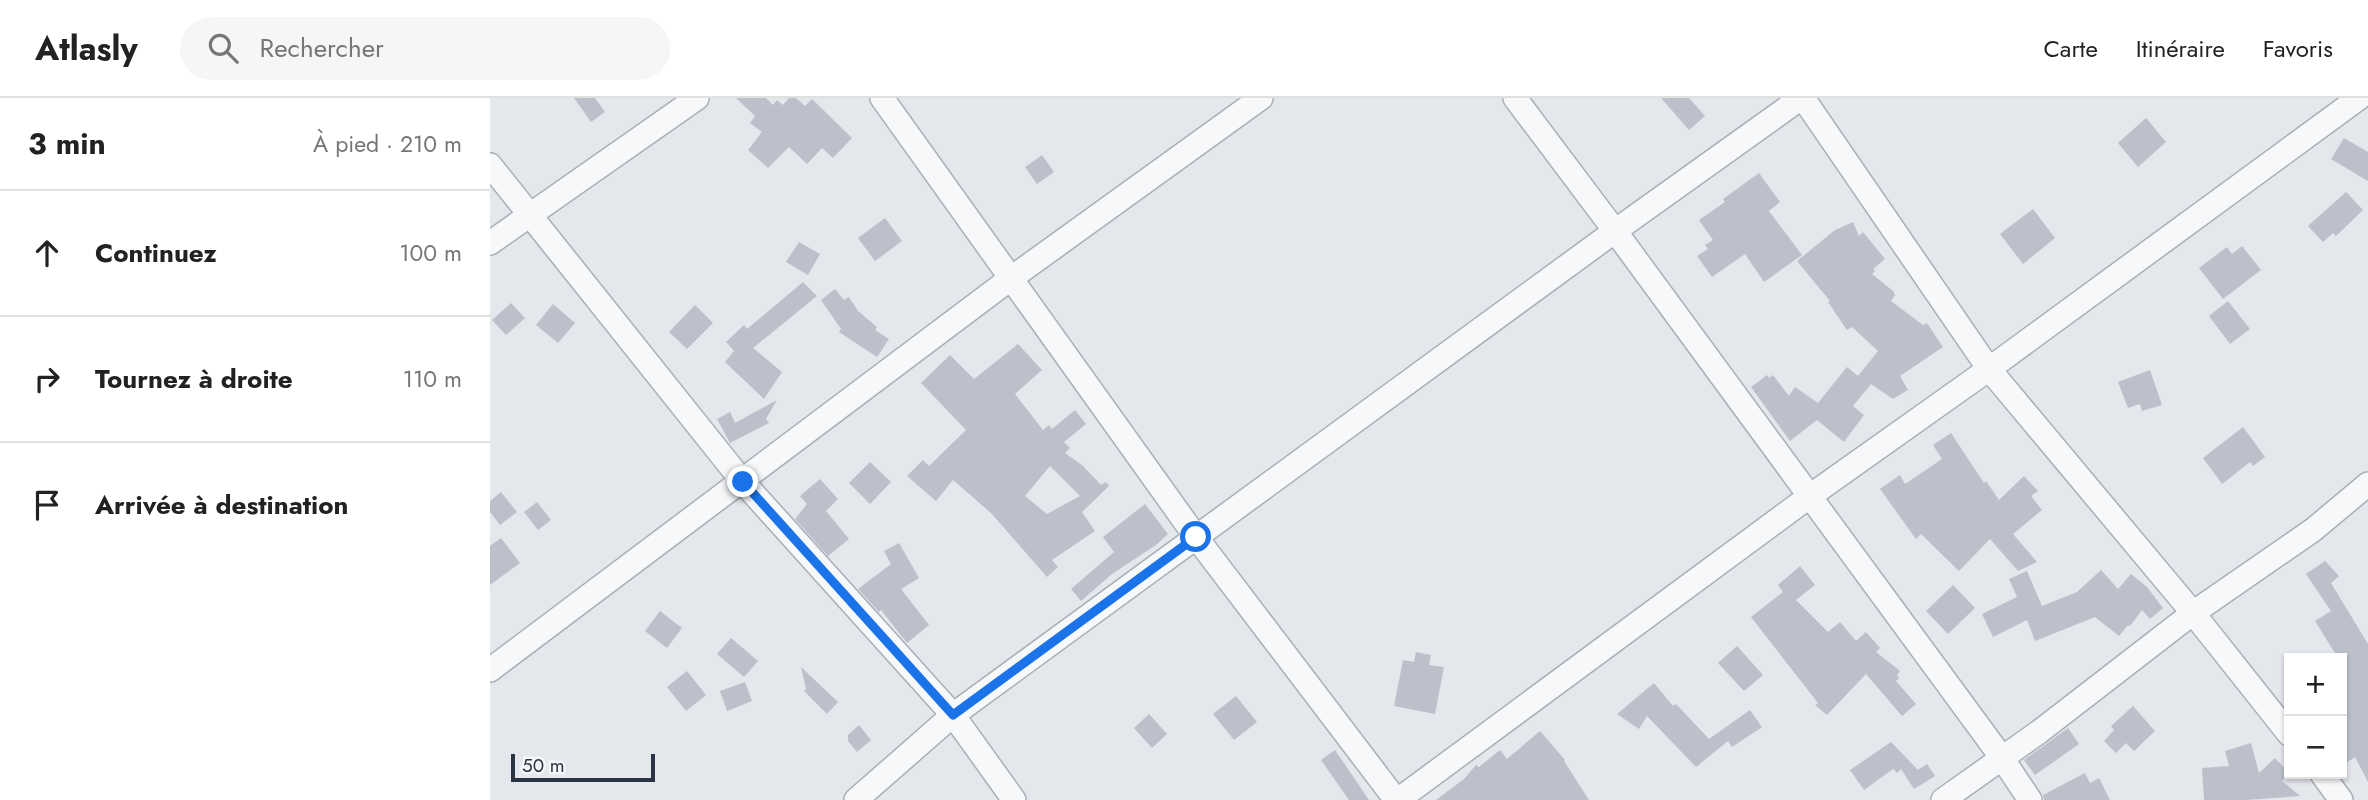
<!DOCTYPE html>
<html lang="fr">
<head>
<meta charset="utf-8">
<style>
	body { margin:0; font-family:Jost,sans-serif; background:#f6f6f6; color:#222 }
	.controls { position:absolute; right:21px; bottom:21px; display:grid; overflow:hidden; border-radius:0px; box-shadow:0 2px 5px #0004 }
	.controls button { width:63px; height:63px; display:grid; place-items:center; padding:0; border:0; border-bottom:2px solid #e0e0e0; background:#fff; color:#222; font:35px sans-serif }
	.scale { position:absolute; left:21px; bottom:18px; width:144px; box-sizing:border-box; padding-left:7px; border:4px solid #2b3445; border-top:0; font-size:19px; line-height:24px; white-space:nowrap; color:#2b3445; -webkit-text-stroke:5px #f4f6f9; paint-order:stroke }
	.stop { position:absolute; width:21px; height:21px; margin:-16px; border:5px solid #1a73e8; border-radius:50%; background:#fff }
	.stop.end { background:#1a73e8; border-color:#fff; box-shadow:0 2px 7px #0008 }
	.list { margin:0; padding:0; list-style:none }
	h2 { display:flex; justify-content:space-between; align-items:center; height:91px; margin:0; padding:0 28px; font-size:30px }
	h2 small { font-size:23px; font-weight:400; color:#767676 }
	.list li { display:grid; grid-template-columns:46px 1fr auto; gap:21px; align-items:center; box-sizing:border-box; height:126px; padding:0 28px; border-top:2px solid #e0e0e0 }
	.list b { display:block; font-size:26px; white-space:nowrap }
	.list em { font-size:23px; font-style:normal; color:#767676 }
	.icon { flex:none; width:38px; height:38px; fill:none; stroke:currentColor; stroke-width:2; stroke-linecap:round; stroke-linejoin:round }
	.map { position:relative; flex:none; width:1878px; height:702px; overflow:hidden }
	header { display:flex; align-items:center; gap:42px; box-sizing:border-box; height:98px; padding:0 35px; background:#fff; border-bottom:2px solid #e0e0e0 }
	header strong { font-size:33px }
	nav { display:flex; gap:38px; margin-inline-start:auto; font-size:24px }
	.search { width:490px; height:63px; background:#f6f6f6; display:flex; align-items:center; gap:18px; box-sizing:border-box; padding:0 24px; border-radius:38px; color:#767676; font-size:26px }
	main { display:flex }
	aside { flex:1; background:#fff }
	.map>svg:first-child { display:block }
</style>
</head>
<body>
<header>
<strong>Atlasly</strong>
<div class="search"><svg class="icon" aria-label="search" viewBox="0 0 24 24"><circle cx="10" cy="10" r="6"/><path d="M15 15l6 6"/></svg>Rechercher</div>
<nav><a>Carte</a><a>Itinéraire</a><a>Favoris</a></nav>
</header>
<main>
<aside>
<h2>3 min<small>À pied · 210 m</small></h2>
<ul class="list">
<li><svg class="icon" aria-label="ahead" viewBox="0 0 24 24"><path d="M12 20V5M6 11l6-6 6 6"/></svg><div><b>Continuez</b></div><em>100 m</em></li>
<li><svg class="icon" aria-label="right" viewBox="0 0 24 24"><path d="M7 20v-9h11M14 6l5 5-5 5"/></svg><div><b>Tournez à droite</b></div><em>110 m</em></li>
<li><svg class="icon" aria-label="arrive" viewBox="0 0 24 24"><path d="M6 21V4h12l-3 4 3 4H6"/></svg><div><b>Arrivée à destination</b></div></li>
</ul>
</aside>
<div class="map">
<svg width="1878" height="702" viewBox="0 0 1878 702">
	<rect width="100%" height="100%" fill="#e4e7ec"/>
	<g fill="#bbc0ca" fill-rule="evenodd">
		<path d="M 84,0 L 105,0 L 115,14 L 101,24 Z"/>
		<path d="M 246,0 L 276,0 L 283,7 L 287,2 L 293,7 L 299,0 L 306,0 L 315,8 L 322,1 L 362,40 L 343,60 L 332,50 L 317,66 L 299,49 L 278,70 L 258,52 L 272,34 L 260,25 L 265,18 Z"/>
		<path d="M 1171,0 L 1199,0 L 1215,18 L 1199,32 Z"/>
		<path d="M 1656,20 L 1676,44 L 1648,69 L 1628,45 Z"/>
		<path d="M 1854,40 L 1878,54 L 1878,83 L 1841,61 Z"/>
		<path d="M 552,57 L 564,74 L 547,86 L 535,69 Z"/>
		<path d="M 1269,75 L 1290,104 L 1279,113 L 1312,157 L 1274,184 L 1255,156 L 1222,179 L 1207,158 L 1218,151 L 1215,147 L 1223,142 L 1209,122 L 1235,104 L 1233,101 Z"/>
		<path d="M 1856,94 L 1873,112 L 1846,138 L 1843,135 L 1833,144 L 1818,128 Z"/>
		<path d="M 1543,111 L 1565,140 L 1533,166 L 1510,136 Z"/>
		<path d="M 395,120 L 412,143 L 385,163 L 368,140 Z"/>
		<path d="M 1363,124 L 1369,138 L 1373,134 L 1395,161 L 1383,171 L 1385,173 L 1382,176 L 1403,193 L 1405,197 L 1401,203 L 1433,227 L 1437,225 L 1453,249 L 1410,278 L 1418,292 L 1403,301 L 1381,286 L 1363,308 L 1374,317 L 1354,344 L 1327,322 L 1300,343 L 1261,289 L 1277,277 L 1279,280 L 1283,277 L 1299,298 L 1305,289 L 1328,305 L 1357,269 L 1368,278 L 1388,253 L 1362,229 L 1357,232 L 1338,204 L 1340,203 L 1307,163 L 1345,132 Z"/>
		<path d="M 309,144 L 330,156 L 318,177 L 296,164 Z"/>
		<path d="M 1752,148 L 1771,172 L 1733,201 L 1709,170 L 1737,149 L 1742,156 Z"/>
		<path d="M 313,184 L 327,198 L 263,250 L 292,274 L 274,301 L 235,264 L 244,253 L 236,244 L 254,227 L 257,231 Z"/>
		<path d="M 345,191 L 354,202 L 359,199 L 368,213 L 387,229 L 385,232 L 399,241 L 387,259 L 349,234 L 351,231 L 331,202 Z"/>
		<path d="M 1738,203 L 1760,231 L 1740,246 L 1719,218 Z"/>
		<path d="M 21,205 L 35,220 L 16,237 L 2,222 Z"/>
		<path d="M 63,206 L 85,225 L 68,245 L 46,227 Z"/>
		<path d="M 205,207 L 223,225 L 197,251 L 179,234 Z"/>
		<path d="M 528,246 L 552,272 L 525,296 L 553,332 L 559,327 L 562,331 L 585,312 L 596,326 L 574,344 L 580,350 L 575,355 L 593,368 L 611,387 L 616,384 L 619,388 L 592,414 L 605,433 L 562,462 L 568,469 L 557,479 L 501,415 L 463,382 L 446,403 L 417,378 L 433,362 L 439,368 L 476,332 L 431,285 L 460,257 L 484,281 ZM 560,368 L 590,398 L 557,416 L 535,398 Z"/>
		<path d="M 1660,272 L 1672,307 L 1652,313 L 1650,306 L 1638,310 L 1628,284 Z"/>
		<path d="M 287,302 L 276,321 L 279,325 L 240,345 L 227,321 L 240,314 L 245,325 Z"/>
		<path d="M 1753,329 L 1775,359 L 1763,368 L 1760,364 L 1732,386 L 1713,360 Z"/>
		<path d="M 1461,335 L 1494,385 L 1496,383 L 1509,402 L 1534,378 L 1548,393 L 1541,398 L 1552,412 L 1523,436 L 1547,464 L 1528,473 L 1500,441 L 1469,473 L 1431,436 L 1426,441 L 1390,391 L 1410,377 L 1415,386 L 1452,361 L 1443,347 Z"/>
		<path d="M 380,364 L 401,384 L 380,406 L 359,385 Z"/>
		<path d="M 330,381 L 348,401 L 336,413 L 359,441 L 338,458 L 305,421 L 317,406 L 310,398 Z"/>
		<path d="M 11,394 L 27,414 L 10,427 L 0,414 L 0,403 Z"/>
		<path d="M 47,404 L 61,422 L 48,432 L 34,414 Z"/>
		<path d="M 655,406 L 678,436 L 666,447 L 622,476 L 591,503 L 581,491 L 624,454 L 613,439 Z"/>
		<path d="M 11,440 L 30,465 L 0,487 L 0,448 Z"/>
		<path d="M 409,445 L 429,480 L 411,491 L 439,527 L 417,545 L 391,512 L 389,514 L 368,491 L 401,466 L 394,453 Z"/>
		<path d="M 1835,463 L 1849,478 L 1841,485 L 1878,546 L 1878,684 L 1865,659 L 1852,668 L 1852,560 L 1848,560 L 1825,523 L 1841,513 L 1816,476 Z"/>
		<path d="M 1310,468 L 1325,487 L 1306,502 L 1338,534 L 1350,524 L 1366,543 L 1376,534 L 1390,550 L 1386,554 L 1410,573 L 1407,577 L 1409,580 L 1406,583 L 1426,606 L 1412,618 L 1376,576 L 1337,617 L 1325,607 L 1328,605 L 1261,519 L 1293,494 L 1288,487 Z"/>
		<path d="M 1611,472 L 1628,491 L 1641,476 L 1657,489 L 1673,510 L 1660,521 L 1652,512 L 1640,528 L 1638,527 L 1629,538 L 1605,519 L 1545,543 L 1537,522 L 1503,539 L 1492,516 L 1527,499 L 1519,481 L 1537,473 L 1552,508 L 1587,494 Z"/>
		<path d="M 1463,487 L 1485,510 L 1458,536 L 1436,513 Z"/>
		<path d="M 170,513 L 192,530 L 177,550 L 155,533 Z"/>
		<path d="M 241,540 L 268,563 L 254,579 L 227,556 Z"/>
		<path d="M 1247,548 L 1273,577 L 1254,593 L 1228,565 Z"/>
		<path d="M 926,554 L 941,557 L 939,567 L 954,569 L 945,616 L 904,608 L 913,562 L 924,564 Z"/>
		<path d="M 311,569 L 348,604 L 337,616 L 314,593 L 316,591 Z"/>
		<path d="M 197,573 L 216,597 L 196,613 L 177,589 Z"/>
		<path d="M 255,584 L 262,603 L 237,613 L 230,593 Z"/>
		<path d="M 1164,585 L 1183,608 L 1186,606 L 1219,641 L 1260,612 L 1272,629 L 1242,649 L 1238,643 L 1206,669 L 1157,618 L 1149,631 L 1127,616 Z"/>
		<path d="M 746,598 L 767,624 L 744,642 L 723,616 Z"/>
		<path d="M 1643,608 L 1665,633 L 1644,653 L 1636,645 L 1626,655 L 1614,643 L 1624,632 L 1621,628 Z"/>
		<path d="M 659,616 L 677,636 L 662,650 L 644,630 Z"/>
		<path d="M 369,627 L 381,642 L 367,654 L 358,643 L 358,637 Z"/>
		<path d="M 1578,630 L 1589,646 L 1545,677 L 1534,662 Z"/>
		<path d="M 1050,633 L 1075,662 L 1074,663 L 1099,702 L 946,702 L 974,681 L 986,667 L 989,669 L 1010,652 L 1017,661 Z"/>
		<path d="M 1401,644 L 1428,672 L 1437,666 L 1445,678 L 1424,691 L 1411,671 L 1407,675 L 1403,671 L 1374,692 L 1360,672 Z"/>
		<path d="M 1761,645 L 1769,675 L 1785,660 L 1800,676 L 1792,683 L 1810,698 L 1756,702 L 1714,702 L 1712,670 L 1739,668 L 1735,653 Z"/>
		<path d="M 845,652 L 879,702 L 859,702 L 831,662 Z"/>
		<path d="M 1595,675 L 1600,685 L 1609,680 L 1620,702 L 1554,702 L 1553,697 Z"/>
	</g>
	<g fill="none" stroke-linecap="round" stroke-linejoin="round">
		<defs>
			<g id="street">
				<path d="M 392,0 L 706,439 L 906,702"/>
				<path d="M 1025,0 L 1125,133 L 1512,660 L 1540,702"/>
				<path d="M 1313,0 L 1499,271 L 1703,515 L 1549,634 L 1453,702"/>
				<path d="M 0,67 L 253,384 L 463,617 L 524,702"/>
				<path d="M 0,145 L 207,0"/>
				<path d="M 0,572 L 520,181 L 771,0"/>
				<path d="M 1799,636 L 1703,515 L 1823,432 L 1878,386"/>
				<path d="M 1832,676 L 1851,702"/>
				<path d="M 366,702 L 463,617 L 1125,133 L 1311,0"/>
				<path d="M 908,702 L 1320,398 L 1499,271 L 1869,0"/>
			</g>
		</defs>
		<use href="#street" stroke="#a9aeb7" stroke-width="26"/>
		<use href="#street" stroke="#f7f8fa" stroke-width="23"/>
	</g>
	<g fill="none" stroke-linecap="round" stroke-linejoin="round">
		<path stroke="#1a73e8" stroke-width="9" d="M 253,384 L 463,617 L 706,439"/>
	</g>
</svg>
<div class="controls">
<button>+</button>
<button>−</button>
</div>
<div class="scale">50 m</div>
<div class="stop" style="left:706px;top:439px"></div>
<div class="stop end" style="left:253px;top:384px"></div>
</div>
</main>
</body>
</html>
